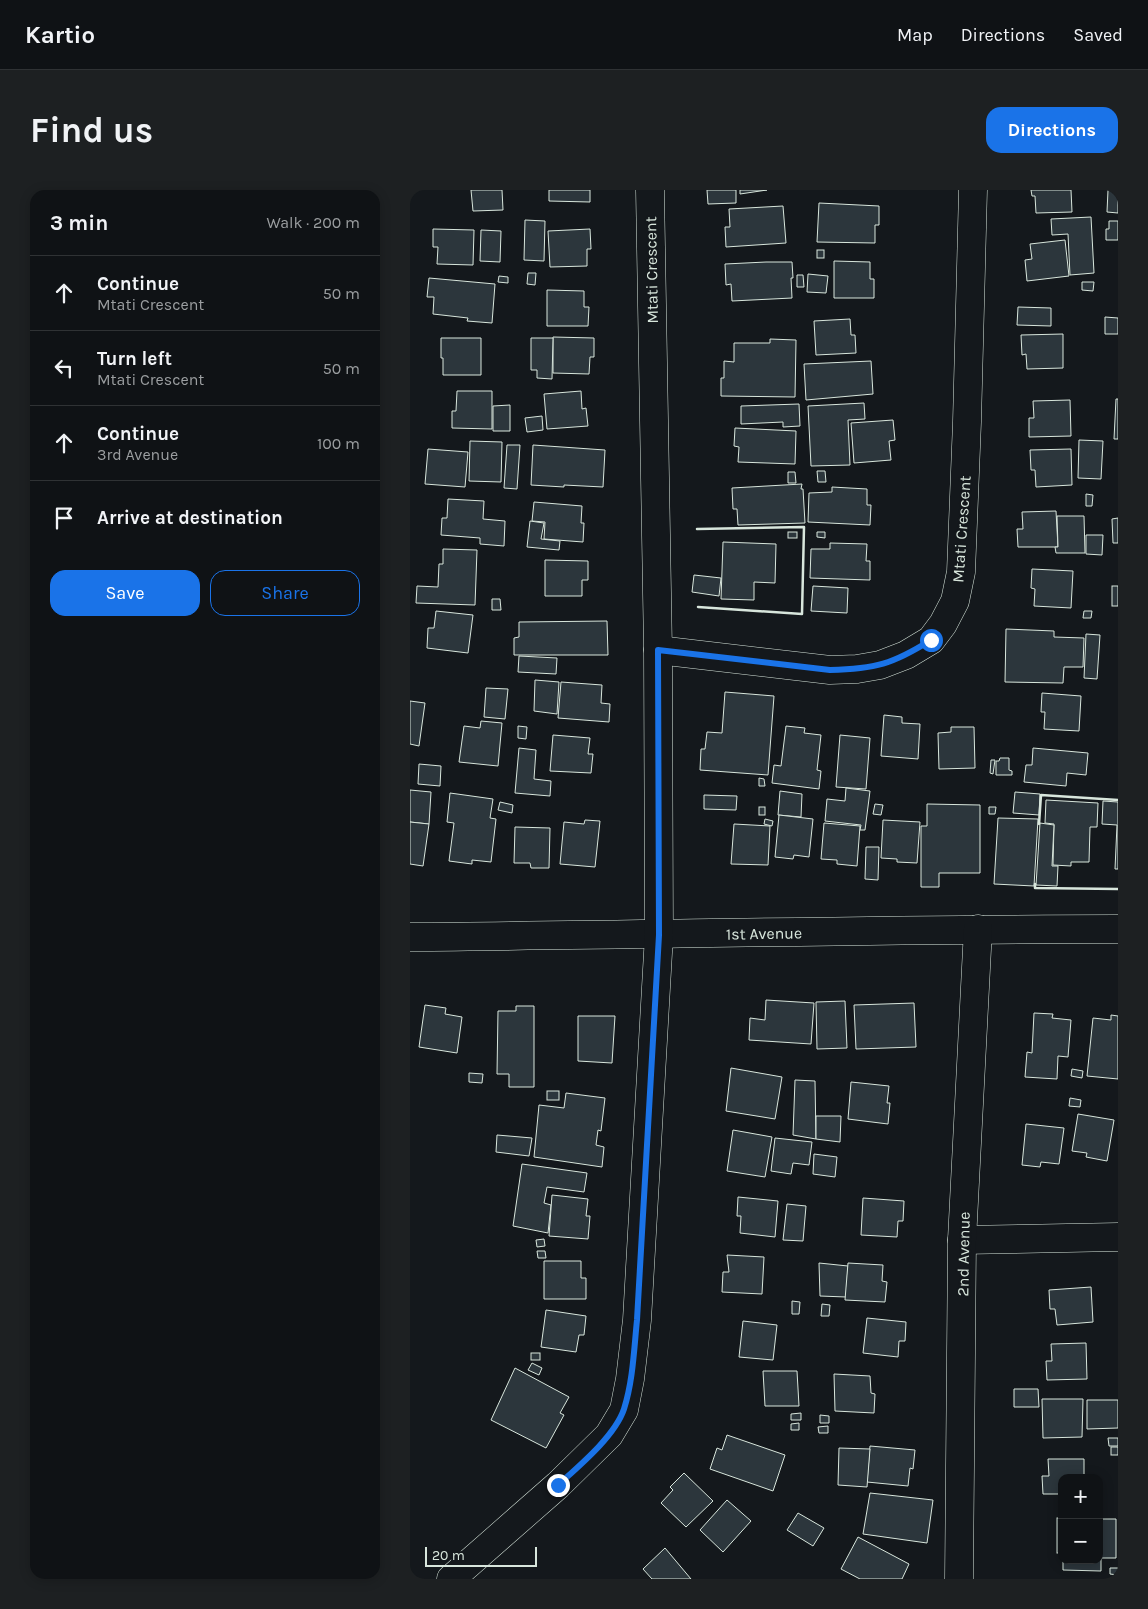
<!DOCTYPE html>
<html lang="en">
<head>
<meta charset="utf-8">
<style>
	body { margin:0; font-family:Karla,sans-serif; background:#1d2022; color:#f1f3f6 }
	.controls { position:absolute; right:15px; bottom:15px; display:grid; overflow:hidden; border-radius:10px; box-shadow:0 2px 12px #0003 }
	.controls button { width:45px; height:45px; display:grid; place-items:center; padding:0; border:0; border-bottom:1px solid #2f3234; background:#0f1215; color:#f1f3f6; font:25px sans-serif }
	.scale { position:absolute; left:15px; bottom:12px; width:112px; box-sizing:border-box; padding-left:5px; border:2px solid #d8e6dc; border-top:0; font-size:14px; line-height:18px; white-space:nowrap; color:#d8e6dc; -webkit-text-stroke:4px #14181c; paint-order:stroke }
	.stop { position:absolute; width:15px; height:15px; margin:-11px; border:4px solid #1a73e8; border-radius:50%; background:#fff }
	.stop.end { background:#1a73e8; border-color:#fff; box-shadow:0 1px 5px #0008 }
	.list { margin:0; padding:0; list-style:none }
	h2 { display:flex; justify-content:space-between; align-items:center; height:65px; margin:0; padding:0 20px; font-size:21px }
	h2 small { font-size:16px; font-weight:400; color:#9b9ea0 }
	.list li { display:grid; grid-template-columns:32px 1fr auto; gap:15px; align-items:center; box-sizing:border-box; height:75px; padding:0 20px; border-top:1px solid #2f3234 }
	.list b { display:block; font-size:19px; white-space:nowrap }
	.list p { margin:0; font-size:16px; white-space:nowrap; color:#9b9ea0 }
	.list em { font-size:16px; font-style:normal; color:#9b9ea0 }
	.actions { display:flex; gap:10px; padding:15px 20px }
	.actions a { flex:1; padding:11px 0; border:1px solid #1a73e8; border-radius:15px; text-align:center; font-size:18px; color:#1a73e8 }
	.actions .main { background:#1a73e8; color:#fff }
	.icon { flex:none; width:28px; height:28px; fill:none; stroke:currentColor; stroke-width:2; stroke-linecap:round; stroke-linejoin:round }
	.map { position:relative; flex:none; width:708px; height:1389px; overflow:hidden; border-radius:15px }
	header { display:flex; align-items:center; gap:30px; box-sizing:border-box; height:70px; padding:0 25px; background:#0f1215; border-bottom:1px solid #2f3234 }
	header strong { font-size:24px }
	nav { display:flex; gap:28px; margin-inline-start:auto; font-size:18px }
	.intro { display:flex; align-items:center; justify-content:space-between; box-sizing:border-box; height:120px; padding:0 30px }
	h1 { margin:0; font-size:35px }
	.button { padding:12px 22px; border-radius:15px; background:#1a73e8; color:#fff; font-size:18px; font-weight:700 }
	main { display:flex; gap:30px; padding:0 30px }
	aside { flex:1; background:#0f1215; border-radius:15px; box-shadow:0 2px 12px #0003 }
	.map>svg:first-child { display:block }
</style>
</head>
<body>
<header>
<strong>Kartio</strong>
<nav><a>Map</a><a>Directions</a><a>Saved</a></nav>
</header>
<div class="intro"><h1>Find us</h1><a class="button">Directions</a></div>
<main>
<aside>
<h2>3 min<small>Walk · 200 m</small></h2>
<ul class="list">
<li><svg class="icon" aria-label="ahead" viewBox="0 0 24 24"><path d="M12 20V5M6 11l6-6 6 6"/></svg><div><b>Continue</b><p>Mtati Crescent</p></div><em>50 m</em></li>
<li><svg class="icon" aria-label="left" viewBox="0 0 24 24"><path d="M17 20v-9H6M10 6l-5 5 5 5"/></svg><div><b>Turn left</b><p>Mtati Crescent</p></div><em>50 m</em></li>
<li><svg class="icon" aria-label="ahead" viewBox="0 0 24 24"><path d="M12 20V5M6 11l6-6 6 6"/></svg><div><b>Continue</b><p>3rd Avenue</p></div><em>100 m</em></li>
<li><svg class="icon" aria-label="arrive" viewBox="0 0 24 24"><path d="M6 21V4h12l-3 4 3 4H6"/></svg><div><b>Arrive at destination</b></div></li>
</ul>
<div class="actions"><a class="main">Save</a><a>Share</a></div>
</aside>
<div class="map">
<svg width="708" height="1389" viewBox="0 0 708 1389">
	<rect width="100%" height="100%" fill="#14181c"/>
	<g fill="#2c363c" stroke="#d8e6dc">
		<path d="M 61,0 L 92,0 L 93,20 L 63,21 Z"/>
		<path d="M 139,0 L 180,0 L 180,12 L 139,11 Z"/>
		<path d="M 297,0 L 326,0 L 326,13 L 298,14 Z"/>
		<path d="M 330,0 L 357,0 L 330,4 Z"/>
		<path d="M 621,0 L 661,0 L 662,22 L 626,23 L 625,6 L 622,6 Z"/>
		<path d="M 698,0 L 708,0 L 708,23 L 697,22 Z"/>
		<path d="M 409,13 L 469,16 L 469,35 L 465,35 L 465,53 L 407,52 Z"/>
		<path d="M 373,16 L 376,53 L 316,57 L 315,37 L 320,37 L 319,19 Z"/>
		<path d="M 681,27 L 684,83 L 660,85 L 658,44 L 642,45 L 641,29 Z"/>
		<path d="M 115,30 L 135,31 L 134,71 L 114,70 Z"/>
		<path d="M 699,31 L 708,31 L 708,50 L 696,50 L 696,39 L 699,39 Z"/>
		<path d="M 23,39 L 64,40 L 63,75 L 27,74 L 28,57 L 23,57 Z"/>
		<path d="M 180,39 L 181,59 L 177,59 L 177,76 L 140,77 L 138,41 Z"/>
		<path d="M 71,40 L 91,41 L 90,72 L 70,71 Z"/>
		<path d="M 655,50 L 659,86 L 617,91 L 615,70 L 622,69 L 620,54 Z"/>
		<rect x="407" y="60" width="7" height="8"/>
		<path d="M 424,71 L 460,72 L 460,89 L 464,89 L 464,108 L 424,108 Z"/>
		<path d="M 356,72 L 382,72 L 383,88 L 381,88 L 382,108 L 322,111 L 321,94 L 316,95 L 315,74 Z"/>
		<path d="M 118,83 L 126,83 L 125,95 L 117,94 Z"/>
		<path d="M 398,84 L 418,86 L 416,103 L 397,102 Z"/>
		<path d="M 387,85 L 393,85 L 394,97 L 387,97 Z"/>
		<path d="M 89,86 L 98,87 L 98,93 L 88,92 Z"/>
		<path d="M 19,88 L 85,94 L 82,133 L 57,131 L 58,128 L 23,124 L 24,107 L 17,107 Z"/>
		<path d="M 672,92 L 684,92 L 683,101 L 672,100 Z"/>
		<path d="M 137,100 L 174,101 L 174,117 L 179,117 L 178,136 L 137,136 Z"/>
		<path d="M 608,117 L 641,118 L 641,136 L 607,135 Z"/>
		<path d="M 695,127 L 708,128 L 708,144 L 695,144 Z"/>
		<path d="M 440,129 L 441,145 L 445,145 L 446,163 L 406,165 L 404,131 Z"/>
		<path d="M 653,144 L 653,178 L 617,179 L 616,164 L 612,165 L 611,145 Z"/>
		<path d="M 143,147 L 184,148 L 184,167 L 180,167 L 179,184 L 143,183 Z"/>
		<path d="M 31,148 L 71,148 L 71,185 L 33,185 L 33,168 L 31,168 Z"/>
		<path d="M 121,148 L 143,148 L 142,189 L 127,188 L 127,180 L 121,180 Z"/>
		<path d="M 360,149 L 386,150 L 385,207 L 311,206 L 311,188 L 314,188 L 314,171 L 324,172 L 324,153 L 360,153 Z"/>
		<path d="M 461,171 L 463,204 L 396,210 L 394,174 Z"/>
		<path d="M 47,201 L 82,201 L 82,239 L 42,238 L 42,221 L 46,221 Z"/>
		<path d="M 171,201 L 172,219 L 176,218 L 178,236 L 137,239 L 134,204 Z"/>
		<path d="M 706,209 L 708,209 L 708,249 L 704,249 Z"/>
		<path d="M 660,210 L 661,246 L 619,247 L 619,228 L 624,228 L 623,211 Z"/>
		<path d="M 454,213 L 455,229 L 438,230 L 440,275 L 401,276 L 398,216 Z"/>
		<path d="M 389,214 L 390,236 L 373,237 L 373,232 L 331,234 L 331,216 Z"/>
		<path d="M 100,215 L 100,241 L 83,241 L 83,216 Z"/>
		<path d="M 132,226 L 133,240 L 117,242 L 115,228 Z"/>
		<path d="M 483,230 L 485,250 L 479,251 L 481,270 L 444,273 L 441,233 Z"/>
		<path d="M 325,238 L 386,241 L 385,274 L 328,272 L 329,257 L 324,256 Z"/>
		<path d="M 669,250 L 693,251 L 691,289 L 668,288 Z"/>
		<path d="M 60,251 L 92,252 L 91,292 L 59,291 Z"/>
		<path d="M 97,255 L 110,255 L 107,299 L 94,298 Z"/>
		<path d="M 123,255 L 195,260 L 193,297 L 154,295 L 154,297 L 121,295 Z"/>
		<path d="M 18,259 L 58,262 L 55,297 L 15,294 Z"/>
		<path d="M 661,259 L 662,295 L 626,297 L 625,280 L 621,280 L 620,260 Z"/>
		<path d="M 407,281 L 415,281 L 416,292 L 408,292 Z"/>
		<path d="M 378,282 L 385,282 L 386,293 L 378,293 Z"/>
		<path d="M 392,294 L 391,299 L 393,299 L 395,333 L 328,335 L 327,319 L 323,319 L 322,298 Z"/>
		<path d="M 422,297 L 457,299 L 457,315 L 461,315 L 460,335 L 398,332 L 399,303 L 422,302 Z"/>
		<path d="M 676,304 L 683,305 L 682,316 L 676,316 Z"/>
		<path d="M 38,309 L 74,311 L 73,329 L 95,331 L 94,356 L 70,354 L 70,348 L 31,345 L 32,328 L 37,328 Z"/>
		<path d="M 124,312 L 172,316 L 171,333 L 174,333 L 173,352 L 134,349 L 135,332 L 122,331 Z"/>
		<path d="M 646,321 L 648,357 L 608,357 L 607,339 L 613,339 L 612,322 Z"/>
		<path d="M 647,326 L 674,326 L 675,363 L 646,363 L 645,357 L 648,357 Z"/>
		<path d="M 708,328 L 708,353 L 703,353 L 702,329 Z"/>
		<path d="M 120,331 L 134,333 L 131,349 L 150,351 L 149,360 L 117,357 Z"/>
		<rect x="378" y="342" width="9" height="6"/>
		<path d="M 407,342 L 415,342 L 415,348 L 407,347 Z"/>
		<path d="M 676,345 L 693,345 L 692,365 L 676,364 Z"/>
		<path d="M 313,352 L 366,354 L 365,393 L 344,392 L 344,410 L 311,409 Z"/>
		<path d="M 420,353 L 457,354 L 456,371 L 460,371 L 460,390 L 400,388 L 401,359 L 420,359 Z"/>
		<path d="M 33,359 L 67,360 L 65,415 L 6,413 L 7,396 L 28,397 L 29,374 L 33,374 Z"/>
		<path d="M 135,370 L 178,371 L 178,390 L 172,390 L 172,406 L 135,406 Z"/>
		<path d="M 622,379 L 663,381 L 661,418 L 624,416 L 625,399 L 621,398 Z"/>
		<path d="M 284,385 L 311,388 L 309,406 L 282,402 Z"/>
		<path d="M 403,396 L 438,398 L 437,423 L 401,421 Z"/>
		<rect x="702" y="396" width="6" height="20"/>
		<path d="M 82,409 L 90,409 L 91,420 L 82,420 Z"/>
		<path d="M 26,421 L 63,425 L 58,463 L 17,458 L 18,438 L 24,438 Z"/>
		<path d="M 674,421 L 682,421 L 681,428 L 673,428 Z"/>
		<path d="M 197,431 L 198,465 L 104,465 L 104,448 L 109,447 L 109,432 Z"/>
		<path d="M 596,439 L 644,441 L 644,447 L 674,448 L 673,477 L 654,477 L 653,493 L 595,492 Z"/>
		<path d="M 676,444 L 690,445 L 687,489 L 674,488 Z"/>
		<path d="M 109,466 L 147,468 L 146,484 L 108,482 Z"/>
		<path d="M 125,490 L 149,492 L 147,524 L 124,521 Z"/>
		<path d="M 151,492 L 192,495 L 191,513 L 200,514 L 199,532 L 148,528 Z"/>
		<path d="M 76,498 L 98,499 L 95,529 L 74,527 Z"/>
		<path d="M 315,502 L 364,506 L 358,585 L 290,580 L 291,559 L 295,559 L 297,542 L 312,543 Z"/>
		<path d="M 632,503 L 671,506 L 669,541 L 634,539 L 635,522 L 631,522 Z"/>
		<path d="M 0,511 L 15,513 L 9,556 L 0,554 Z"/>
		<path d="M 474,525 L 492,527 L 492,533 L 510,534 L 508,569 L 471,566 Z"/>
		<path d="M 71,531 L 92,533 L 88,576 L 49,572 L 54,536 L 70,538 Z"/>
		<path d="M 108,536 L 117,537 L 116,549 L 108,548 Z"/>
		<path d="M 376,536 L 395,538 L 394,543 L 411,545 L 407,580 L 411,581 L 409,599 L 362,593 L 364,575 L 371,576 Z"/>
		<path d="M 541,537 L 564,537 L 565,578 L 529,579 L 528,543 L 541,542 Z"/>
		<path d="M 143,545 L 180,548 L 178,564 L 183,564 L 181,583 L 140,581 Z"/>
		<path d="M 430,545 L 460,548 L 456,599 L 426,597 Z"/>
		<path d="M 109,558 L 126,560 L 124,589 L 141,591 L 140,606 L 105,603 Z"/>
		<path d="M 623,558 L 678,563 L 676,585 L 657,583 L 656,596 L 614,592 L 616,575 L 622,575 Z"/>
		<path d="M 590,568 L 599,568 L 599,580 L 602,581 L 602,585 L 586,585 L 586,571 L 589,571 Z"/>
		<path d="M 581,570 L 585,570 L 583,584 L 580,583 Z"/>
		<path d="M 9,574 L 31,576 L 30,596 L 8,594 Z"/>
		<path d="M 349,588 L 354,589 L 355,596 L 349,596 Z"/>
		<path d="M 436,598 L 460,601 L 455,640 L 450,640 L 451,635 L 415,631 L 417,609 L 435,611 Z"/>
		<path d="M 0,600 L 21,602 L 19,634 L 0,632 Z"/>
		<path d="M 370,601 L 392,604 L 391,627 L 368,625 Z"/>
		<path d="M 605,602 L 630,604 L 629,625 L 603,623 Z"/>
		<path d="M 40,603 L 83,609 L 80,628 L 86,629 L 81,672 L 62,670 L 62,674 L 39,671 L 44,633 L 37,632 Z"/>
		<path d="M 294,605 L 327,606 L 326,620 L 294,619 Z"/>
		<path d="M 636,610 L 688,613 L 687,637 L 680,637 L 679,672 L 661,672 L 661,676 L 643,675 L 644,634 L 635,633 Z"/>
		<path d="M 693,611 L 708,612 L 708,679 L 705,679 L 707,635 L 692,634 Z"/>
		<path d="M 90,612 L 103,615 L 102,623 L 88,620 Z"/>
		<path d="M 465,614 L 473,615 L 471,625 L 463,624 Z"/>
		<path d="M 517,614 L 570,615 L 570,683 L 529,683 L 529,697 L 511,697 L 511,636 L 517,636 Z"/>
		<rect x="349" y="617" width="6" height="8"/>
		<path d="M 579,617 L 586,617 L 585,624 L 579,624 Z"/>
		<path d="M 369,625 L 403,629 L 399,667 L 384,665 L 383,669 L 365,667 Z"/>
		<path d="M 588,628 L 628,629 L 624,696 L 584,694 Z"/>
		<path d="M 355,629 L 363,631 L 362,636 L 354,634 Z"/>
		<path d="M 175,630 L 190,631 L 185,677 L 150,674 L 154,632 L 174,634 Z"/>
		<path d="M 473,630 L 510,632 L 507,673 L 487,672 L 487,669 L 471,668 Z"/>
		<path d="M 0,632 L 19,634 L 13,676 L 0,674 Z"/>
		<path d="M 414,633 L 450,636 L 447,676 L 427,674 L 427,670 L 411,669 Z"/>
		<path d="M 630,633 L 644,635 L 642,676 L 648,676 L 647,696 L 626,695 Z"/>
		<path d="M 324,634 L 360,636 L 358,675 L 321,674 Z"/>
		<path d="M 105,637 L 140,638 L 139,678 L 121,678 L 120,673 L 104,673 Z"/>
		<path d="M 456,657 L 469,657 L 468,690 L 455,689 Z"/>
		<path d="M 356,810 L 404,813 L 401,854 L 339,850 L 340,828 L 355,830 Z"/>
		<path d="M 435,811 L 437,858 L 407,859 L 406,812 Z"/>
		<path d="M 504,813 L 506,857 L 446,859 L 444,815 Z"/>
		<path d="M 15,815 L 36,818 L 35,824 L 52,827 L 47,863 L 9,857 Z"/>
		<path d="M 106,816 L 124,816 L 124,897 L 99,897 L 99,884 L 87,884 L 88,821 L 106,821 Z"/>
		<path d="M 624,823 L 643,824 L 642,828 L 661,830 L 658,867 L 648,866 L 647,889 L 615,887 L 617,862 L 622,863 Z"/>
		<path d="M 701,825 L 708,826 L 708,889 L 677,886 L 683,828 L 701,830 Z"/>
		<path d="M 168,826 L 205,826 L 202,873 L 168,871 Z"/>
		<path d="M 321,878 L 372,887 L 365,929 L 316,921 Z"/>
		<path d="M 662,879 L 673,881 L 672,888 L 661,886 Z"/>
		<path d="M 59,883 L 73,884 L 72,893 L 59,892 Z"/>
		<path d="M 385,890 L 405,891 L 406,949 L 383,945 Z"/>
		<path d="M 441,892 L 479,896 L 477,913 L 480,913 L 478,934 L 438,929 Z"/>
		<rect x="137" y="901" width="12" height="9"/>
		<path d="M 156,903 L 195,908 L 191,941 L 188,940 L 186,955 L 194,957 L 192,977 L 124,967 L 129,915 L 154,918 Z"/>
		<path d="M 660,908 L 671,910 L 670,917 L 659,916 Z"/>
		<path d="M 668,924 L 704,930 L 697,971 L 676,967 L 677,963 L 662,961 Z"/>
		<path d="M 406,926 L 431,926 L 430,952 L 406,949 Z"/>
		<path d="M 616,934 L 654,938 L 649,974 L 631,972 L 630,977 L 612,975 Z"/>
		<path d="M 323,940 L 362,947 L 355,987 L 317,981 Z"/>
		<path d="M 87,945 L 122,948 L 119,966 L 86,962 Z"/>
		<path d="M 365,948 L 402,952 L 399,975 L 383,973 L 381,984 L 361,981 Z"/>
		<path d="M 404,964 L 427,967 L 425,987 L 403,984 Z"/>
		<path d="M 112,974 L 177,983 L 174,1002 L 137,997 L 134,1013 L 141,1015 L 138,1043 L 103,1036 Z"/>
		<path d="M 142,1005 L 178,1009 L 176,1026 L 180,1026 L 178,1049 L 139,1046 Z"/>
		<path d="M 328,1007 L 368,1011 L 365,1047 L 330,1043 L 331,1026 L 327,1026 Z"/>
		<path d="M 453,1008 L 494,1011 L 493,1031 L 488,1031 L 487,1047 L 451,1045 Z"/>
		<path d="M 377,1014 L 396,1016 L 393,1051 L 373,1050 Z"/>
		<path d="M 134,1049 L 135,1056 L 127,1057 L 126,1050 Z"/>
		<path d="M 127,1061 L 135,1061 L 136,1068 L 128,1068 Z"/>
		<path d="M 317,1065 L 354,1067 L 352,1104 L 312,1102 L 313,1082 L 319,1082 Z"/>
		<path d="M 134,1071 L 171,1071 L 171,1088 L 176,1088 L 176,1109 L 134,1109 Z"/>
		<path d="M 409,1073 L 438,1076 L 436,1107 L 410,1106 Z"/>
		<path d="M 438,1073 L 473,1075 L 472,1091 L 477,1092 L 475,1112 L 435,1110 Z"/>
		<path d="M 681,1097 L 683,1132 L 647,1135 L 645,1119 L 640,1119 L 639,1100 Z"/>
		<path d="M 382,1111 L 390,1112 L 389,1124 L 382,1124 Z"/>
		<path d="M 412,1114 L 420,1115 L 419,1126 L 411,1126 Z"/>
		<path d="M 136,1120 L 176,1126 L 174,1145 L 169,1145 L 166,1162 L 131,1157 Z"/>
		<path d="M 457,1128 L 496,1132 L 495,1151 L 489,1151 L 488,1167 L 453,1163 Z"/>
		<path d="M 333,1131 L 367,1135 L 363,1170 L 329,1167 Z"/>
		<path d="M 676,1153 L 677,1189 L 637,1190 L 636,1171 L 642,1171 L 641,1154 Z"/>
		<rect x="121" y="1163" width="9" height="7"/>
		<path d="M 122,1173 L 132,1178 L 129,1185 L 118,1180 Z"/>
		<path d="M 105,1178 L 159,1207 L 150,1223 L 154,1225 L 136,1258 L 81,1230 Z"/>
		<path d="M 353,1181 L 387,1181 L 389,1216 L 355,1216 Z"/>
		<path d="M 424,1184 L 460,1186 L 461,1203 L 465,1204 L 464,1223 L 425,1221 Z"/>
		<path d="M 604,1199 L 628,1199 L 629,1217 L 604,1217 Z"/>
		<path d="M 632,1209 L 673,1209 L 672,1247 L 633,1248 Z"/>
		<path d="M 677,1210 L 708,1210 L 708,1238 L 677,1239 Z"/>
		<path d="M 391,1223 L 391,1230 L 381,1230 L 381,1224 Z"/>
		<path d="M 410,1225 L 419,1226 L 419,1233 L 410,1233 Z"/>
		<path d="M 389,1233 L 389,1240 L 381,1240 L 381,1234 Z"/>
		<path d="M 418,1236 L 418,1243 L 409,1243 L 408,1237 Z"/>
		<path d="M 317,1245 L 375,1265 L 363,1301 L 300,1279 L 307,1258 L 312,1260 Z"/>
		<path d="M 698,1248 L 708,1248 L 708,1256 L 699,1256 Z"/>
		<path d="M 460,1256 L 505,1260 L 503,1279 L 500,1278 L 498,1296 L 457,1292 Z"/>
		<rect x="701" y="1257" width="7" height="8"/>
		<path d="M 429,1258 L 460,1259 L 457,1297 L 428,1295 Z"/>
		<path d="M 638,1269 L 674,1269 L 674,1288 L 652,1288 L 652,1304 L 633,1304 L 632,1286 L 639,1286 Z"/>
		<path d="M 274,1283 L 303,1311 L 276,1337 L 251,1313 L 263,1300 L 260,1297 Z"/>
		<path d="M 460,1303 L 523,1310 L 517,1353 L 453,1344 Z"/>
		<path d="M 317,1310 L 341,1331 L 313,1362 L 290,1340 Z"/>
		<path d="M 388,1323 L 414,1338 L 403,1356 L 377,1340 Z"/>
		<rect x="647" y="1328" width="5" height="35"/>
		<path d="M 689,1329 L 706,1329 L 706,1368 L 691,1368 L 691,1381 L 653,1380 L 653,1370 L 689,1370 Z"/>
		<path d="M 448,1347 L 499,1374 L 492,1389 L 450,1389 L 431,1379 Z"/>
		<path d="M 255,1358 L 281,1389 L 242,1389 L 233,1379 Z"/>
		<path d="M 700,1378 L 708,1378 L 708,1385 L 700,1384 Z"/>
	</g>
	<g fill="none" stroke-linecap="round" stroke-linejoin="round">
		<defs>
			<g id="minor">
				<path d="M 248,460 L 420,480 L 447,479 L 470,475 L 496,465 L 521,450 L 533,434 L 545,411 L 551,382 L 557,232 L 563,0"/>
				<path d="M 0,747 C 236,745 472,739 708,739"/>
				<path d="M 552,1050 L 708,1047"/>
				<path d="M 41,1389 L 148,1295 L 199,1245 L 214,1220 L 220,1189 L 227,1130 L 249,745 L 248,460 L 240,0"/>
				<path d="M 549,1389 L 552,1050 L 568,739"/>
			</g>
		</defs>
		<use href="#minor" stroke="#d8e6dc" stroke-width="29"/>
		<use href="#minor" stroke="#14181c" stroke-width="28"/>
		<g stroke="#d8e6dc" stroke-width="2.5">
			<path d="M 287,339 L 394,337 L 392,424 L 288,417"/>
			<path d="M 629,634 L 631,605 L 708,610"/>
			<path d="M 625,694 L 625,698 L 708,699"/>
		</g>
	</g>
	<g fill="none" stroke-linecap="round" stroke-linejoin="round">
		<path stroke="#1a73e8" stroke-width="6" d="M 148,1295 C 169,1276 205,1246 214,1219 C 223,1191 224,1159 227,1130 L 249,745 L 248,460 L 420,480 C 465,479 483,474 521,450"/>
	</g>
	<g text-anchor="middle" stroke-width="4" stroke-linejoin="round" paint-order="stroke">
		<g font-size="16" fill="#d8e6dc" stroke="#14181c">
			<text transform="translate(241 80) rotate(-91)" y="6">Mtati Crescent</text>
			<text transform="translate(551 339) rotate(-86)" y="6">Mtati Crescent</text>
			<text transform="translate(354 743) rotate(-1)" y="6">1st Avenue</text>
			<text transform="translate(553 1064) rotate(-89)" y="6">2nd Avenue</text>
		</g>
	</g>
</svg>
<div class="controls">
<button>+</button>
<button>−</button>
</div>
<div class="scale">20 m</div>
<div class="stop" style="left:521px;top:450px"></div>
<div class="stop end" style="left:148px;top:1295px"></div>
</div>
</main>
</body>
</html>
